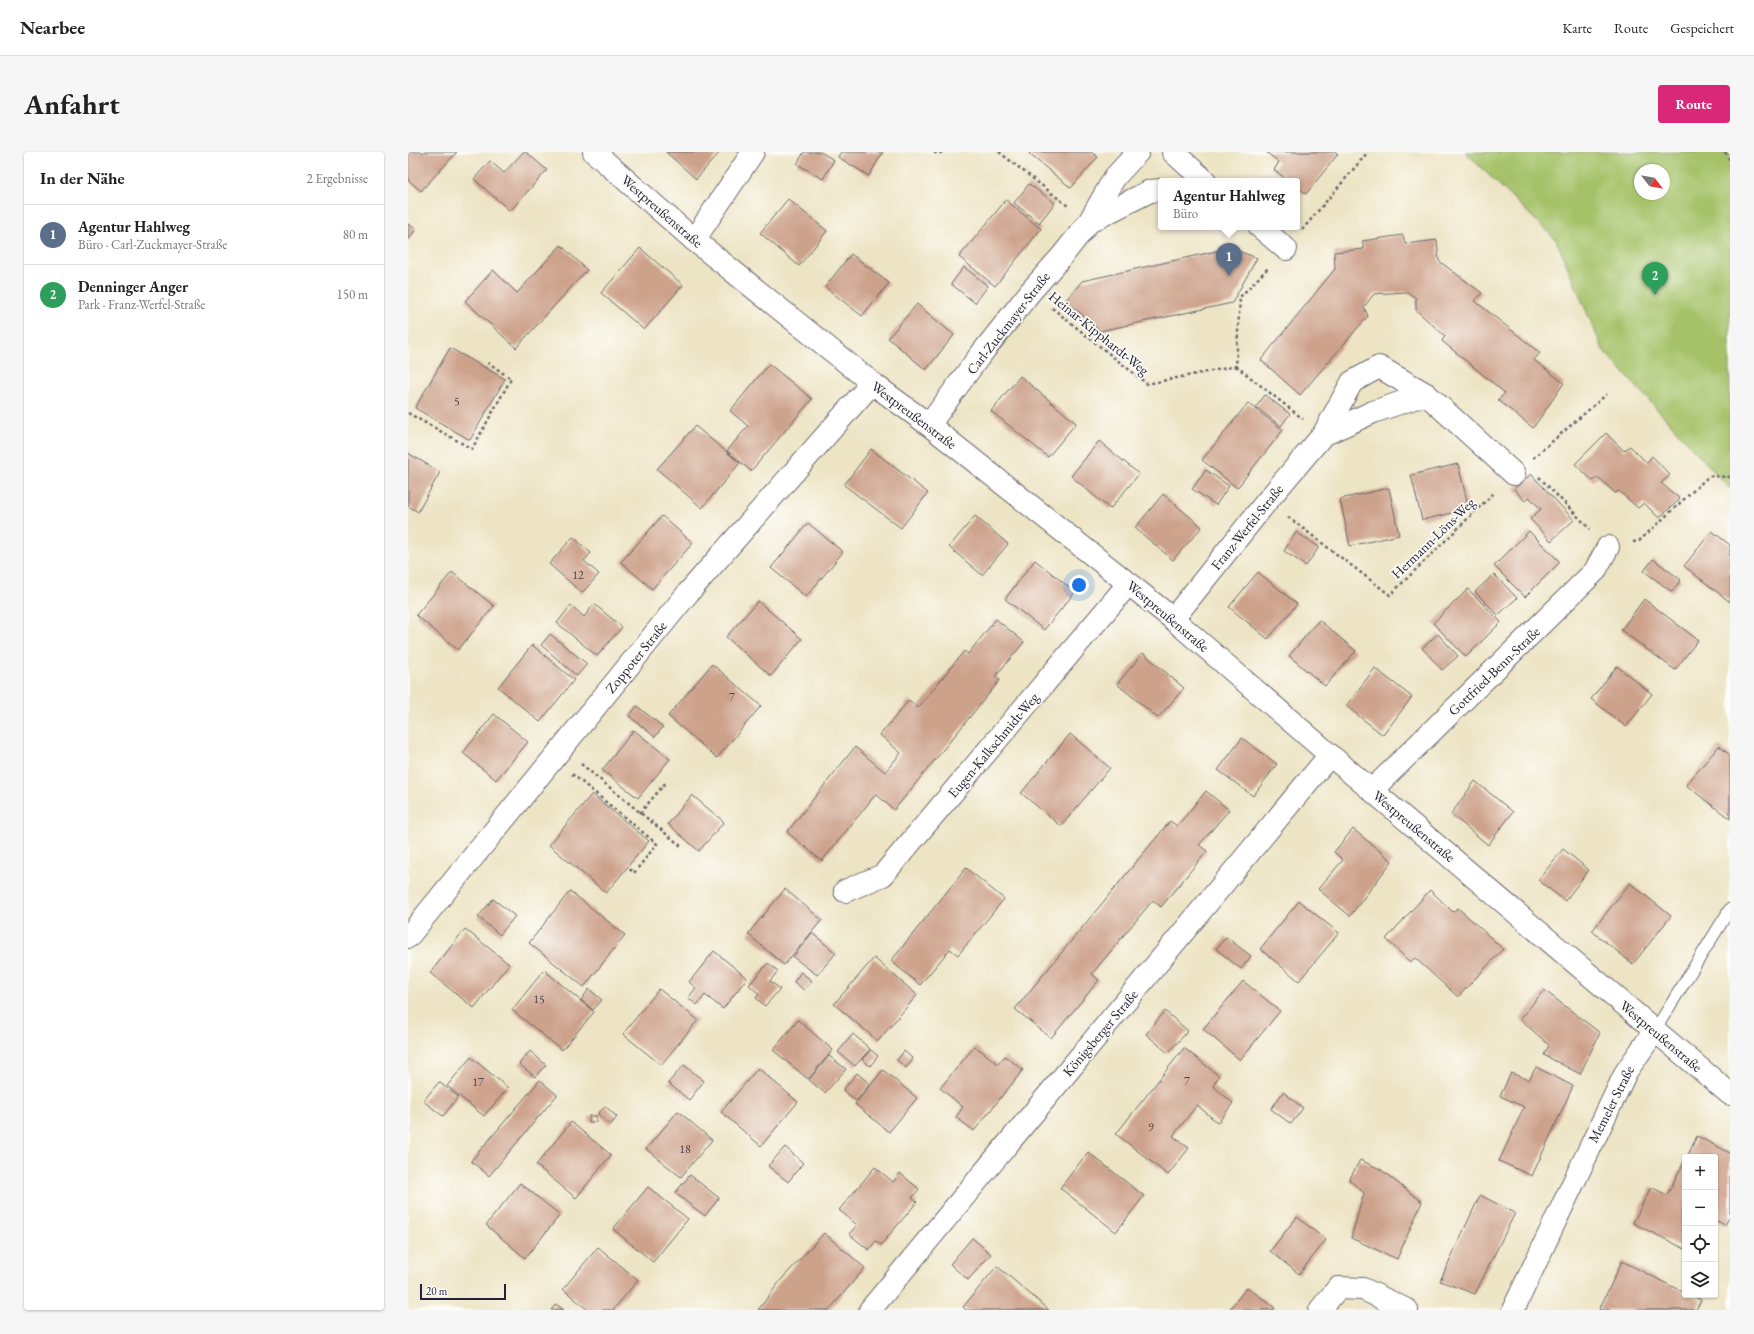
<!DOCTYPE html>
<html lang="de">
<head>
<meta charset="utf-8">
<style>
	body { margin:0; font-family:"EB Garamond",serif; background:#f6f6f6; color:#222 }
	.controls { position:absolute; right:12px; bottom:12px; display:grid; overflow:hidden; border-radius:4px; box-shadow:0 1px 3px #0004 }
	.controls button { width:36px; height:36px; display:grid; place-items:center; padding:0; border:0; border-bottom:1px solid #e0e0e0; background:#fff; color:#222; font:20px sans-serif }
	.compass { position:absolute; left:1226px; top:12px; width:36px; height:36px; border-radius:50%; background:#fff; box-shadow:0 1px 3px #0004; rotate:121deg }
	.scale { position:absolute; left:12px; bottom:10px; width:86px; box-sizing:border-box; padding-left:4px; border:2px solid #22223b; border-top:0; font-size:11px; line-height:14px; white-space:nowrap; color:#22223b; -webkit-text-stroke:3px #fdfcf7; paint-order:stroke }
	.you { position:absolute; left:671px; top:433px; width:14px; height:14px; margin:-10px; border:3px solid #fff; border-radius:50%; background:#1a73e8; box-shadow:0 0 0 6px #1a73e833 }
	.badge { display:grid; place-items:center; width:26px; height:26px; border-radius:50%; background:#db2777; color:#fff; font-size:13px; font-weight:700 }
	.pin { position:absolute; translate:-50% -33px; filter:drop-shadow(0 1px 2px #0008) }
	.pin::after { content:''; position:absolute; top:21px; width:14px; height:12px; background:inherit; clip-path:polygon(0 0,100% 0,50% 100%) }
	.popup { position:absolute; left:750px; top:26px; width:142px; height:52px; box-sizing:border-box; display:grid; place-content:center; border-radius:4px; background:#fff; filter:drop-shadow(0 1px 3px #0005); font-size:13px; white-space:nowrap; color:#767676 }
	.popup b { font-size:15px; color:#222 }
	.popup::after { content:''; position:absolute; left:50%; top:100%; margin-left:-8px; border:8px solid transparent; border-top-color:#fff }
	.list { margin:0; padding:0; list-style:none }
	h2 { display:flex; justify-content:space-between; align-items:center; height:52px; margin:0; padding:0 16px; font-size:17px }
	h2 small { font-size:13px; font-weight:400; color:#767676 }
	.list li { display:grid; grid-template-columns:26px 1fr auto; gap:12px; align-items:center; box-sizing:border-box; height:60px; padding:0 16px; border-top:1px solid #e0e0e0 }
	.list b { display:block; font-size:15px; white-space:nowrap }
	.list p { margin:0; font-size:13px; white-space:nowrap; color:#767676 }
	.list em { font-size:13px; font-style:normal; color:#767676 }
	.icon { flex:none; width:22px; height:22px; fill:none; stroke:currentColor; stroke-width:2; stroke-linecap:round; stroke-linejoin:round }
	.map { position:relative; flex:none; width:1322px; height:1158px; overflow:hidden; border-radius:4px }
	header { display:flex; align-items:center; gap:24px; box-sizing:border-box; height:56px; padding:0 20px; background:#fff; border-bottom:1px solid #e0e0e0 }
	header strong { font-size:19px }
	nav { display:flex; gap:22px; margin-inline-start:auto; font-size:14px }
	.intro { display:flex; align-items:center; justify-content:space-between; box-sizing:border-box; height:96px; padding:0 24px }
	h1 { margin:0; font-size:28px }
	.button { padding:10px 18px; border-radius:4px; background:#db2777; color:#fff; font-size:14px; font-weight:700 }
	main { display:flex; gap:24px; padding:0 24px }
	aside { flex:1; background:#fff; border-radius:4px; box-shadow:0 1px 3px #0004 }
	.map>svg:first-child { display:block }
</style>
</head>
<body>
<header>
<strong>Nearbee</strong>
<nav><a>Karte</a><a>Route</a><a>Gespeichert</a></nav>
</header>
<div class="intro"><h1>Anfahrt</h1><a class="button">Route</a></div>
<main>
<aside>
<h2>In der Nähe<small>2 Ergebnisse</small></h2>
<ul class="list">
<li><span class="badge" style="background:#5c6f8a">1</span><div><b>Agentur Hahlweg</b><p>Büro · Carl-Zuckmayer-Straße</p></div><em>80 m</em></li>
<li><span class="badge" style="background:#2e9e5b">2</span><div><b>Denninger Anger</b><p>Park · Franz-Werfel-Straße</p></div><em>150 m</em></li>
</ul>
</aside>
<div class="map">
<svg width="1322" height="1158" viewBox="0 0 1322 1158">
	<rect width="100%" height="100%" fill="#fdfcf7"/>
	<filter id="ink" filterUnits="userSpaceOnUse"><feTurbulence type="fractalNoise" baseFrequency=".025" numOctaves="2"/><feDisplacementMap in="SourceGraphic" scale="8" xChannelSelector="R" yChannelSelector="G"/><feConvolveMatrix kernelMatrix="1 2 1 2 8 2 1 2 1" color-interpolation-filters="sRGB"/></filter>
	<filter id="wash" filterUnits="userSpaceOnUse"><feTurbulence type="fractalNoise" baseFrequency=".012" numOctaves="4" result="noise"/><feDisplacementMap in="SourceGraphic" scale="16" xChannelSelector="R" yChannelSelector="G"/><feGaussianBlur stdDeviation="0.9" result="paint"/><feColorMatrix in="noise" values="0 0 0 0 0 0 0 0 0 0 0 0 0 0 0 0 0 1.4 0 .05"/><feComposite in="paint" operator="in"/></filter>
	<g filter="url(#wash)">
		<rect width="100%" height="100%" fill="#ede4c4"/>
		<path fill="#a5c269" stroke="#647252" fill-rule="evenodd" d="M 1057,0 L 1322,0 L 1322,337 L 1195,198 L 1148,88 ZM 1232,18 L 1256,18 L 1256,42 L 1232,42 Z"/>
		<g id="blocks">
			<g fill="#cda28b">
				<path d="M 0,0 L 49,0 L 13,39 L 0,28 Z"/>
				<path d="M 115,0 L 118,0 L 139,18 L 102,59 L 66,27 L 82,9 L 96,21 Z"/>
				<path d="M 258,0 L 312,0 L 288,27 Z"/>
				<path d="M 396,0 L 412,0 L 426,8 L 415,27 L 389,12 Z"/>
				<path d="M 433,0 L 475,0 L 461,24 L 430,5 Z"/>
				<path d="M 623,0 L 683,0 L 690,5 L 663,36 L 621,2 Z"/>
				<path d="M 858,0 L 928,0 L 930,2 L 898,42 L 889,35 L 889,29 L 881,29 L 866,18 L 871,10 Z"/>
				<path d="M 621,32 L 647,51 L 631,71 L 606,51 Z"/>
				<path d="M 380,47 L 419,79 L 391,114 L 352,81 Z"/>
				<path d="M 598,48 L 633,77 L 587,134 L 551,105 Z"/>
				<path d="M 0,72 L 8,77 L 0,89 Z"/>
				<path d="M 995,83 L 997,92 L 1029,88 L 1031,109 L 1074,141 L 1067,149 L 1132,201 L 1126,208 L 1156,231 L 1125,276 L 1090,248 L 1097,241 L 1034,189 L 1037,184 L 1008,158 L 1008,146 L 999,140 L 966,142 L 956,155 L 960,164 L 892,243 L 853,208 L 927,117 L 926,100 L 956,97 L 954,89 Z"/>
				<path d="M 153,93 L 179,118 L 108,196 L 57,149 L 85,118 L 109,141 Z"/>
				<path d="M 232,96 L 275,133 L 236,178 L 193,141 Z"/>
				<path d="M 822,96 L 849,106 L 824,151 L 692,179 L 658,148 L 674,129 Z"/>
				<path d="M 443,102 L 481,131 L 454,164 L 417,135 Z"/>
				<path d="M 556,115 L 580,134 L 567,151 L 543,132 Z"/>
				<path d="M 509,152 L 546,183 L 518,218 L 480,186 Z"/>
				<path d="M 42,196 L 97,227 L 62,288 L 7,256 Z"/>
				<path d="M 361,212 L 404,247 L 343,319 L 319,299 L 340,274 L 322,259 Z"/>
				<path d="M 612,224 L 668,271 L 640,305 L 583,259 Z"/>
				<path d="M 857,243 L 882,262 L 873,274 L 848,255 Z"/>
				<path d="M 840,251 L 875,278 L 829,336 L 794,308 Z"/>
				<path d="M 287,274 L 332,311 L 294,356 L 249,317 Z"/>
				<path d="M 1198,281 L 1216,299 L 1222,294 L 1239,311 L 1244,304 L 1262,323 L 1253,331 L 1272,347 L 1251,366 L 1236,351 L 1230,356 L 1211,339 L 1207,341 L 1190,325 L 1185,329 L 1167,312 Z"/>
				<path d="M 691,289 L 731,322 L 702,357 L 663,324 Z"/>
				<path d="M 463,297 L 520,341 L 493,376 L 436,333 Z"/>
				<path d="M 0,301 L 32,320 L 10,360 L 0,354 Z"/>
				<path d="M 1050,312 L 1061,357 L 1014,368 L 1003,323 Z"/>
				<path d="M 798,318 L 821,334 L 808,353 L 784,337 Z"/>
				<path d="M 1123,322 L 1166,368 L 1143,389 L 1122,367 L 1133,357 L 1121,345 L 1117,349 L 1106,337 Z"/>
				<path d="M 981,336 L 991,383 L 942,394 L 932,347 Z"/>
				<path d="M 755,342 L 794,375 L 765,408 L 727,376 Z"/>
				<path d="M 254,364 L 285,391 L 244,437 L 213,410 Z"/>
				<path d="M 567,364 L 600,392 L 574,423 L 541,395 Z"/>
				<path d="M 400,371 L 435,400 L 398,445 L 363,416 Z"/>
				<path d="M 1121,379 L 1152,410 L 1117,445 L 1086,414 Z"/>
				<path d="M 1304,379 L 1322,393 L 1322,450 L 1276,414 Z"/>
				<path d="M 888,380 L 911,395 L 898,414 L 876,399 Z"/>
				<path d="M 165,385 L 183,401 L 176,409 L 191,422 L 174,441 L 141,412 Z"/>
				<path d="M 1245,407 L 1273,428 L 1264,440 L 1236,419 Z"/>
				<path d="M 627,408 L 667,440 L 636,478 L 597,447 Z"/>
				<path d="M 44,420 L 86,454 L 50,498 L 8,463 Z"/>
				<path d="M 850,420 L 889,452 L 860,487 L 821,455 Z"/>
				<path d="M 1086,422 L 1109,446 L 1090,463 L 1067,440 Z"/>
				<path d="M 1060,437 L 1093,470 L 1058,505 L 1025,471 Z"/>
				<path d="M 1236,447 L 1290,488 L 1267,518 L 1213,478 Z"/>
				<path d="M 350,449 L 394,487 L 363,524 L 318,485 Z"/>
				<path d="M 186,452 L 214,475 L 189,504 L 149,471 L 163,453 L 176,465 Z"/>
				<path d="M 588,467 L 616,490 L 587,525 L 592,528 L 486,658 L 468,642 L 414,709 L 379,680 L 447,595 L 477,620 L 493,601 L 472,583 L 501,548 L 510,556 L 556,499 L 560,502 Z"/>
				<path d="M 911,468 L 948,499 L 917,534 L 881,504 Z"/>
				<path d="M 142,482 L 179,512 L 169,524 L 133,493 Z"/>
				<path d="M 1030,482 L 1050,504 L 1034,518 L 1014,496 Z"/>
				<path d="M 124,493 L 166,528 L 132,570 L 90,535 Z"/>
				<path d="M 735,501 L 776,536 L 750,566 L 709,532 Z"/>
				<path d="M 304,512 L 353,554 L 309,606 L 260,564 Z"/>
				<path d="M 1209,514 L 1244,542 L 1218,575 L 1183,547 Z"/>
				<path d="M 967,516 L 1004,545 L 975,583 L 938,554 Z"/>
				<path d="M 229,554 L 255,575 L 247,585 L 221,564 Z"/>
				<path d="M 86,562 L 120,590 L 88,628 L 55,601 Z"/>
				<path d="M 226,578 L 262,607 L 230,646 L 194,618 Z"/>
				<path d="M 662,582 L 702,616 L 653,674 L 613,641 Z"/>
				<path d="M 834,586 L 869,612 L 845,644 L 810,618 Z"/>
				<path d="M 1311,594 L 1322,603 L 1322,667 L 1278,633 Z"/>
				<path d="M 1067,629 L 1105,660 L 1080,693 L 1043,662 Z"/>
				<path d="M 798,639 L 821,658 L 791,693 L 799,699 L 753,755 L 745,748 L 715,784 L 684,822 L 691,828 L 643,886 L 607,857 L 762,669 L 769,674 Z"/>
				<path d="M 184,642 L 241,689 L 198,741 L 141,693 Z"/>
				<path d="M 284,643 L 316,670 L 291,699 L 260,672 Z"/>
				<path d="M 945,677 L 984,709 L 942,764 L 910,737 L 935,708 L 926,700 Z"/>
				<path d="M 1155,697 L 1181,718 L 1157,749 L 1130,728 Z"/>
				<path d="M 558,716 L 596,747 L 550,803 L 542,797 L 512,833 L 483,809 Z"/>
				<path d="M 1222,731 L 1263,764 L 1225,812 L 1184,779 Z"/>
				<path d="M 377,737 L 414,768 L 376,813 L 340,782 Z"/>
				<path d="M 1022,738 L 1045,760 L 1050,756 L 1095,797 L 1050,845 L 1007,806 L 1002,810 L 978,787 Z"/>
				<path d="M 162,739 L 217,783 L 176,835 L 121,791 Z"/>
				<path d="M 85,747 L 107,764 L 92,783 L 70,765 Z"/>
				<path d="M 891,749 L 931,781 L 891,829 L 852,797 Z"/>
				<path d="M 57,777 L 101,812 L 66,856 L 22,821 Z"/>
				<path d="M 404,781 L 428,801 L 409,823 L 385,805 Z"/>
				<path d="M 818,785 L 843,804 L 833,817 L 808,797 Z"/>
				<path d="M 306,799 L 339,826 L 315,857 L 297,843 L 289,853 L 280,846 L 288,836 L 281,830 Z"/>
				<path d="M 466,806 L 509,843 L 470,889 L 426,852 Z"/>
				<path d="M 360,811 L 370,819 L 362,829 L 372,837 L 357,854 L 348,846 L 351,842 L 341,833 Z"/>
				<path d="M 136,818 L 186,860 L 154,898 L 104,858 Z"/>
				<path d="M 393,820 L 404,829 L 396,838 L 386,830 Z"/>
				<path d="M 835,829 L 872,859 L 832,908 L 795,877 Z"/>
				<path d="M 181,837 L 194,848 L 185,858 L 173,848 Z"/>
				<path d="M 251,837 L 290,868 L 253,913 L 215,882 Z"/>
				<path d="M 1136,838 L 1192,881 L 1172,922 L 1136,903 L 1141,893 L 1112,867 Z"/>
				<path d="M 757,859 L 780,879 L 760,901 L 738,882 Z"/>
				<path d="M 390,868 L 425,898 L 400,927 L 365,898 Z"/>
				<path d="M 445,882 L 462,897 L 447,914 L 430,900 Z"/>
				<path d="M 567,894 L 590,912 L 597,904 L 615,918 L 566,979 L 548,965 L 555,955 L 532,936 Z"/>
				<path d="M 776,896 L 811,924 L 805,934 L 825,951 L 810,971 L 789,953 L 765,984 L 781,996 L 760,1023 L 708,982 Z"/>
				<path d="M 463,898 L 470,904 L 462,914 L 454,907 Z"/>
				<path d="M 122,899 L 138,913 L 127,925 L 111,912 Z"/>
				<path d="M 496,899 L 505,907 L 498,916 L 489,908 Z"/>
				<path d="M 421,904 L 438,917 L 417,941 L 401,928 Z"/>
				<path d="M 63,905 L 100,936 L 76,964 L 39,934 Z"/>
				<path d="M 276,913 L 296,929 L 281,948 L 260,931 Z"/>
				<path d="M 1128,915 L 1165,934 L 1124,1024 L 1091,1009 L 1116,955 L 1092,944 L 1103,921 L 1121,928 Z"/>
				<path d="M 350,916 L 390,950 L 353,994 L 313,960 Z"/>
				<path d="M 475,918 L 509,946 L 481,980 L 447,952 Z"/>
				<path d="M 449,921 L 462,932 L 448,949 L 435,938 Z"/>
				<path d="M 132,928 L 149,943 L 81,1024 L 63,1009 Z"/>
				<path d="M 31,930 L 50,945 L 35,964 L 15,949 Z"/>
				<path d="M 875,940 L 895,956 L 883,972 L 863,957 Z"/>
				<path d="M 197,954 L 209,965 L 202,973 L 190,962 Z"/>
				<path d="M 270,959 L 304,988 L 273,1025 L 238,997 Z"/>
				<rect x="181" y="964" width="7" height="6"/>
				<path d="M 163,970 L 203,1003 L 168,1046 L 128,1013 Z"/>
				<path d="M 1289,984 L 1322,1001 L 1322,1064 L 1317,1073 L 1307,1068 L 1307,1005 L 1279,1005 Z"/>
				<path d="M 377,995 L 395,1011 L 380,1030 L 360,1014 Z"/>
				<path d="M 680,1000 L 736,1044 L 708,1080 L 652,1036 Z"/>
				<path d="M 952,1008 L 972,1017 L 1014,1050 L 989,1107 L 943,1086 L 956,1041 L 941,1028 Z"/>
				<path d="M 1277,1008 L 1277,1097 L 1225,1071 L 1243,1035 L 1259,1043 Z"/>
				<path d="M 467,1015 L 485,1030 L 492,1021 L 511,1037 L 504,1046 L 509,1050 L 473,1093 L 468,1089 L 461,1098 L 441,1082 L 449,1073 L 431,1058 Z"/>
				<path d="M 282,1023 L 311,1046 L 297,1064 L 267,1041 Z"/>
				<path d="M 112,1031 L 152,1063 L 117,1106 L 78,1073 Z"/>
				<path d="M 240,1035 L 280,1067 L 245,1110 L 205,1077 Z"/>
				<path d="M 1072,1043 L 1107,1061 L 1067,1142 L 1032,1129 Z"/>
				<path d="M 889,1065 L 918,1088 L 891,1122 L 862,1099 Z"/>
				<path d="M 416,1081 L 457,1116 L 421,1158 L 350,1158 L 373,1128 Z"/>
				<path d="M 564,1086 L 583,1102 L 560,1128 L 542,1112 Z"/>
				<path d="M 190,1095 L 230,1128 L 205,1158 L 180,1158 L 155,1137 Z"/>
				<path d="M 1214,1109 L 1277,1141 L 1277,1143 L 1282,1143 L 1293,1148 L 1288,1158 L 1191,1158 Z"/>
				<path d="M 589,1114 L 641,1158 L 558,1158 L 555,1155 Z"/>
				<path d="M 839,1135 L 867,1156 L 865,1158 L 821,1158 Z"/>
				<path d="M 148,1152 L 156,1158 L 143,1158 Z"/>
			</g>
		</g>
	</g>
	<g filter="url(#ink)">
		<use href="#blocks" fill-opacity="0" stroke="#69666b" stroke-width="1"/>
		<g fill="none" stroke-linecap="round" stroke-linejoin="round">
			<defs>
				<path id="lane" d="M 1247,878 L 1322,757"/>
				<g id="street">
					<path d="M 186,0 L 286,88 L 464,231 L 521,273 L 765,467 L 922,603 L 1322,942"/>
					<path d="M 765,0 L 797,29"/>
					<path d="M 681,70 L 707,25 L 730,0"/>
					<path d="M 852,75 L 878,97"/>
					<path d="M 286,88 L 345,0"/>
					<path d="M 521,273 L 570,206 L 623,139 L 654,104 L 681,70 L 742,39 L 753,38"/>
					<path d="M 915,283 L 944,230 L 971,215 L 1018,242"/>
					<path d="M 765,467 L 859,349 L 915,283 L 965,260 L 1018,242 L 1106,322"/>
					<path d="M 964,638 L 1187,419 L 1200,395"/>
					<path d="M 437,739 L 475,723 L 721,431"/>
					<path d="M 0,785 L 280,441 L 464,231"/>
					<path d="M 462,1158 L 922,603"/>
					<path d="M 912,1158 L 930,1136 L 955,1137 L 999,1158"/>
					<path d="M 1105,1158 L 1218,920 L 1247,878"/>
				</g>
			</defs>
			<use href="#lane" stroke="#69666b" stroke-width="13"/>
			<use href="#street" stroke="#69666b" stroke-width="24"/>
			<g stroke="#69666b" stroke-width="2.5" stroke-dasharray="3 3" stroke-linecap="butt">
				<path d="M 526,0 L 529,2 L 535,0"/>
				<path d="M 591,0 L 660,54"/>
				<path d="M 1317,0 L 1322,8"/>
				<path d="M 894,78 L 960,0"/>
				<path d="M 644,156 L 739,232 L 828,214 L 832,145 L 860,116"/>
				<path d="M 828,214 L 895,267"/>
				<path d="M 0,261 L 64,297 L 103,227 L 81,211 L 78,216"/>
				<path d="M 1125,306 L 1199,242"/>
				<path d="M 1131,325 L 1182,377"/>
				<path d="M 880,365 L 982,443 L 1087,340"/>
				<path d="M 1225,390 L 1231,389 L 1301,324 L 1322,325"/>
				<path d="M 173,612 L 273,694"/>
				<path d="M 164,622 L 249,692 L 226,721 L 219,715"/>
				<path d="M 232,661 L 259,629"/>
			</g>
			<use href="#lane" stroke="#fff" stroke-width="11"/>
			<use href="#street" stroke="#fff" stroke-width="22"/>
		</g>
	</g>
	<g text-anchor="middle" stroke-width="3.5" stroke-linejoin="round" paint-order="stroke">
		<g font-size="12" fill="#4d424f">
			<text x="49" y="253">5</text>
			<text x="170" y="427">12</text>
			<text x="324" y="549">7</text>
			<text x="131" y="851">15</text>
			<text x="779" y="933">7</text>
			<text x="70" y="934">17</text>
			<text x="743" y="979">9</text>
			<text x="277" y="1001">18</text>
		</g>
		<g font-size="14" fill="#22223b" stroke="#fdfcf7">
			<text transform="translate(254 59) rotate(41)" y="5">Westpreußenstraße</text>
			<text transform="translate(600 171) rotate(-52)" y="5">Carl-Zuckmayer-Straße</text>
			<text transform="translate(691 181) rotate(39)" y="5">Heinar-Kipphardt-Weg</text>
			<text transform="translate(506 263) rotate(37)" y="5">Westpreußenstraße</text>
			<text transform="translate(839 375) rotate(-51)" y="5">Franz-Werfel-Straße</text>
			<text transform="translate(1025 386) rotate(-44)" y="5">Hermann-Löns-Weg</text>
			<text transform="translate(760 464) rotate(40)" y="5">Westpreußenstraße</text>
			<text transform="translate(228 505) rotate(-51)" y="5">Zoppoter Straße</text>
			<text transform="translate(1086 519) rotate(-44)" y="5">Gottfried-Benn-Straße</text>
			<text transform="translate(585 593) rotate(-50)" y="5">Eugen-Kalkschmidt-Weg</text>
			<text transform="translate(1006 674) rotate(40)" y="5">Westpreußenstraße</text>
			<text transform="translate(692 881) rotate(-50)" y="5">Königsberger Straße</text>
			<text transform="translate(1253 884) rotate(40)" y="5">Westpreußenstraße</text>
			<text transform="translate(1203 952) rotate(-63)" y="5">Memeler Straße</text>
		</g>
	</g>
</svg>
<div class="controls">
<button>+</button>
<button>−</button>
<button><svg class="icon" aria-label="locate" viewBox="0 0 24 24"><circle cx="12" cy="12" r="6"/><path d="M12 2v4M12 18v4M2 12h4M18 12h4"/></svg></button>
<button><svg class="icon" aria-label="layers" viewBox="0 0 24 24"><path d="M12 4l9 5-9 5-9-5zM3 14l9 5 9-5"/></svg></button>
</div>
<svg class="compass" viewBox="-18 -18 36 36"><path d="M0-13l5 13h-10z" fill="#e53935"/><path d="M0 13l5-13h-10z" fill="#767676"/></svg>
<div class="scale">20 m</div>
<div class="you"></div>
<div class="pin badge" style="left:821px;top:124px;background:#5c6f8a">1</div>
<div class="popup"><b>Agentur Hahlweg</b>Büro</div>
<div class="pin badge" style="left:1247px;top:143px;background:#2e9e5b">2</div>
</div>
</main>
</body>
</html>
